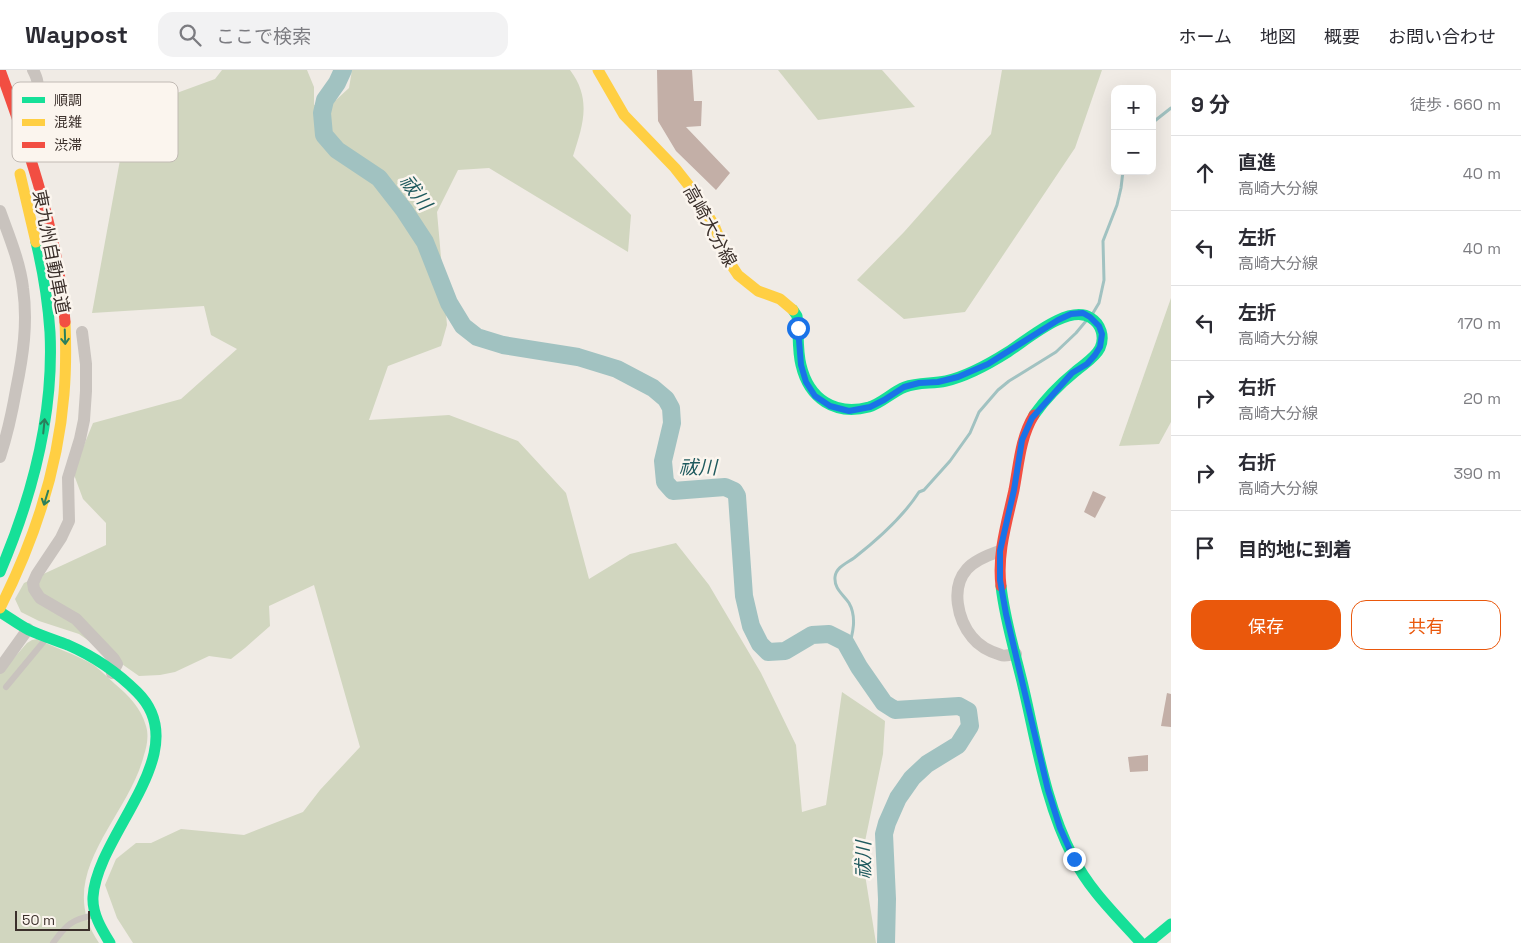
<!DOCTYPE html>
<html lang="ja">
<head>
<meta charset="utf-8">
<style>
	body { margin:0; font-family:"Space Grotesk","Noto Sans JP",sans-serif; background:#f2f2f3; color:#2b2b33 }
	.controls { position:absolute; right:15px; top:15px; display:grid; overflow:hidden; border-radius:10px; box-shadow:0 5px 20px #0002 }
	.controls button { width:45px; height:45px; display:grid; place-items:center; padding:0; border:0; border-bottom:1px solid #e1e1e2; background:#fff; color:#2b2b33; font:25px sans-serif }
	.scale { position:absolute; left:15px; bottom:12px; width:75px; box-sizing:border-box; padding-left:5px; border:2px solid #3b302b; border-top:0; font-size:14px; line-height:18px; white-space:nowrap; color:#3b302b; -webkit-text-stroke:4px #fbf5ee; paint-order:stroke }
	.stop { position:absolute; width:15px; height:15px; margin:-11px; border:4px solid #1a73e8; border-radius:50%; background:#fff }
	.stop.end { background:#1a73e8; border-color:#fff; box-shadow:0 1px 5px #0008 }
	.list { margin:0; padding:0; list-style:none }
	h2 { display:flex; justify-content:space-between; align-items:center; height:65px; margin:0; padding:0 20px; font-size:21px }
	h2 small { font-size:16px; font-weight:400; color:#7c7c81 }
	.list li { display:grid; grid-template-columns:32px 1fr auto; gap:15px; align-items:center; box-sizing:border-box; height:75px; padding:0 20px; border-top:1px solid #e1e1e2 }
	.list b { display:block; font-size:19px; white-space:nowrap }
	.list p { margin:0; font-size:16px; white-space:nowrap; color:#7c7c81 }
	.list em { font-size:16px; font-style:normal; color:#7c7c81 }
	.actions { display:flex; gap:10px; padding:15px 20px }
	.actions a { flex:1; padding:11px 0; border:1px solid #ea580c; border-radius:15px; text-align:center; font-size:18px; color:#ea580c }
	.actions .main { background:#ea580c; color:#fff }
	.icon { flex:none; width:28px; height:28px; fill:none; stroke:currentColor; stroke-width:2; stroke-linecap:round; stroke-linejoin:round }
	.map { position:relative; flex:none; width:1171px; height:873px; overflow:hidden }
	header { display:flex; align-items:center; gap:30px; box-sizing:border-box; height:70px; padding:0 25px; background:#fff; border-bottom:1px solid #e1e1e2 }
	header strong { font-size:24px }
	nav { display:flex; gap:28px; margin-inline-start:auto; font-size:18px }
	.search { width:350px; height:45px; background:#f2f2f3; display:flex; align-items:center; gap:12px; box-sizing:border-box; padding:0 18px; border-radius:15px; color:#7c7c81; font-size:19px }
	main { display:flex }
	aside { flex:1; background:#fff }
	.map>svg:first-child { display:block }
</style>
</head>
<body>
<header>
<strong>Waypost</strong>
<div class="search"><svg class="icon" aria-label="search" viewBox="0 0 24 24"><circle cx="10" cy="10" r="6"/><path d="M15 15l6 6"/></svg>ここで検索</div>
<nav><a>ホーム</a><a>地図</a><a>概要</a><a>お問い合わせ</a></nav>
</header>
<main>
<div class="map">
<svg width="1171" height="873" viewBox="0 0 1171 873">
	<rect width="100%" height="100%" fill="#f0ebe5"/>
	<g fill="#d1d6bf">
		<path d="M 222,0 L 307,0 L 314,17 L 314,35 L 336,30 L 349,18 L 352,0 L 570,0 C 592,29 583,55 573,86 L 631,145 L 628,182 L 489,98 L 458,100 L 437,142 L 447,255 L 441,276 L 388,296 L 369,350 L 449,345 L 518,371 L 566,423 L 589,509 L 630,484 L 676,473 L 709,515 L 761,603 L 796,675 L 802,742 L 826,735 L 842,622 L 885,651 L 883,684 L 862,786 L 876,873 L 133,873 L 117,848 L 105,815 L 116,789 L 136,773 L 151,773 L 181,759 L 244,765 L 303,742 L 320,720 L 360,677 L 314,515 L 269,536 L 270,556 L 245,578 L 231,589 L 209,586 L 175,602 L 160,605 L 139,606 L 79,564 L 39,551 L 21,542 L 15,529 L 24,513 L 106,475 L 106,453 L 83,429 L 73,402 L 93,353 L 181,329 L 237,279 L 211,265 L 204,236 L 92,243 L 120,90 L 174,24 L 215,9 Z"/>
		<path d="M 778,0 L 882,0 L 915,37 L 818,50 Z"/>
		<path d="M 1002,0 L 1102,0 L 1075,78 L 965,242 L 904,249 L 857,210 L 904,162 L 991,64 Z"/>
		<path d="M 1171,228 L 1171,352 L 1159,374 L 1119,376 Z"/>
		<path d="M 37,569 C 55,578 75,584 92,594 C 100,599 108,608 115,614 C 129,626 141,638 146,656 C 149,665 147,676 144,685 C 128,749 52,804 99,873 L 0,873 L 0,604 L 27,573 L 32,570 Z"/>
	</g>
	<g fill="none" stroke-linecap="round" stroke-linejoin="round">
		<g stroke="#a1c2c1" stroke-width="3">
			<path d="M 1152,53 L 1171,38"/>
			<path d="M 1093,243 L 1099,233 L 1104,210 L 1103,171 L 1117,135 L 1121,118 L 1123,101"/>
			<path d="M 848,579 C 853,564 857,547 849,533 C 843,524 834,519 835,507 C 836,497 847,493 854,488 C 877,470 903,447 919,422 L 924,420 L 950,391 L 970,363 L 979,342 L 998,320 L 1009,311 L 1056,282 L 1076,263 L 1086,251"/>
		</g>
		<path stroke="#a1c2c1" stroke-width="18" d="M 343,0 L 337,13 L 325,30 L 322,43 L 324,65 L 337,80 L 379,108 L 404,140 L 425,172 L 449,233 L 463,256 L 477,267 L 503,275 L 578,287 L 617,299 L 653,318 L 666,329 L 671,338 L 672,353 L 663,391 L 665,412 L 673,421 L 725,417 L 734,421 L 737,426 L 744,526 L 751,556 L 760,574 L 768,582 L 785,581 L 812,565 L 829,564 L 845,572 L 859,597 L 884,633 L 895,640 L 959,636 L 968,641 L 970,656 L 958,675 L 927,694 L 912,708 L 898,728 L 887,753 L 884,764 L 887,829 L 886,873"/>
	</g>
	<g fill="#c3afa7">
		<path d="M 657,0 L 692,0 L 694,31 L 702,31 L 701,56 L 686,57 L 730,103 L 716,120 L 676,81 L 658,51 Z"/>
		<path d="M 1093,421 L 1106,427 L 1095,448 L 1084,442 Z"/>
		<path d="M 1167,623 L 1171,624 L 1171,657 L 1161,656 Z"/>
		<path d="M 1148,685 L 1148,701 L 1130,702 L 1128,687 Z"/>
	</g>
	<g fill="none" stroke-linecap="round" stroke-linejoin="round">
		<g stroke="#c9c3be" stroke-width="6">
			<path d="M 6,617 L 45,570"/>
			<path d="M 53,873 C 66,855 72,849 95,845"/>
		</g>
		<g stroke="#c9c3be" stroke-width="12">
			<path d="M 22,31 C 38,22 42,17 33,0"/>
			<path d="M 0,141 C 9,166 20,192 23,218 C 28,253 23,286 16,320 C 12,343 7,365 0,387"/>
			<path d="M 82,262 L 86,294 L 86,321 L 84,350 L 80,369 L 68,408 L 69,451 L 61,468 L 37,504 L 33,513 L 34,519 L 40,528 L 76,549 L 114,589 L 117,594 L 112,603"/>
			<path d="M 1000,481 C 988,485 975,490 967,499 C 950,518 958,550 972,567 C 979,576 991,582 1001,585 C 1005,587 1011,584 1016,584"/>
			<path d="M 0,598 L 28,559"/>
		</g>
		<g stroke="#16e098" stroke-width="11">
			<path d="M 793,240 L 797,246 C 799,262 797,279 801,295 C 809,329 835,346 869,337 C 882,333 892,322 905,317 C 918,312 932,314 946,311 C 968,306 989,294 1008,282 C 1027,270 1069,233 1091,248 C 1101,254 1105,267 1100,278 C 1095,288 1084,294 1076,301 C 1060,314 1046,328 1034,345"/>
			<path d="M 0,502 C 32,427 54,344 50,262 C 48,232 43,201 36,172"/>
			<path d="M 1001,516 C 1005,552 1016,585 1024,620 C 1037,676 1046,735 1073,787 C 1089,820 1117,846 1141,873"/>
			<path d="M 0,542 C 10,548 19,555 29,560 C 42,566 55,570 68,575 C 93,586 118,603 137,622 C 197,681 97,763 93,827 C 92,844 102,860 110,873"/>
			<path d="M 1148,873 L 1171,854"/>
		</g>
		<g stroke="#ffcf43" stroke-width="11">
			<path d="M 598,0 L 624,45 L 675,98 L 690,117 L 714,155 L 728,190 L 738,205 L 758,221 L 780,229 L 793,240"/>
			<path d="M 20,104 L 36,172"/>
			<path d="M 0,538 C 34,471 58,400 64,324 C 66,300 66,276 65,252"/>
		</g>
		<g stroke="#f24e42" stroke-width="11">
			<path d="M 0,0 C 29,79 59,168 65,252"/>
			<path d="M 1001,516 C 997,483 1007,452 1014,420 C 1019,394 1020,368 1034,345"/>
		</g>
	</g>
	<defs><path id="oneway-shaft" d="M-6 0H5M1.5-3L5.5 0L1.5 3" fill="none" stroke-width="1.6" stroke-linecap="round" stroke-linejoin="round" transform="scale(1.25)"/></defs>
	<g stroke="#2a7f5c">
		<use href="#oneway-shaft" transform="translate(65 267) rotate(88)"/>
		<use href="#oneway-shaft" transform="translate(44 356) rotate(-84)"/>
		<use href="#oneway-shaft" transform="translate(46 428) rotate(107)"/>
	</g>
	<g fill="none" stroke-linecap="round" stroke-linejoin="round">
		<path stroke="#1a73e8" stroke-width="6" d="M 798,258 L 801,295 L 806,312 L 815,326 L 830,336 L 849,341 L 870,337 L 884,330 L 904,317 L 919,313 L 938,312 L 958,307 L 988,294 L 1058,250 L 1071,244 L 1083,243 L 1090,247 L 1099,256 L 1102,264 L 1100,277 L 1095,285 L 1087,294 L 1072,303 L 1032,348 L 1022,370 L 1014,420 L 1000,481 L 1000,510 L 1006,544 L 1048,720 L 1060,758 L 1074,789"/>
	</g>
	<g text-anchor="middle" stroke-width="5" stroke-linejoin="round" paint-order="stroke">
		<g font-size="18" fill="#3b302b" stroke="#fbf5ee">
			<text transform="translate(710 156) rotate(61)" y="6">高崎大分線</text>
			<text transform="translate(51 182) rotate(79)" y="6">東九州自動車道</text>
		</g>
		<g font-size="19" font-style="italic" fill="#1f5a5e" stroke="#fbf5ee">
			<text transform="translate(416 122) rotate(53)" y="7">祓川</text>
			<text x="698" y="404">祓川</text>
			<text transform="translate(863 790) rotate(-90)" y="7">祓川</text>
		</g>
	</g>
	<rect x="12" y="12" width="166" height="80" rx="8" fill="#fbf5ee" stroke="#c1bab4" stroke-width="1"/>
	<rect x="22" y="27" width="23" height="6" fill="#16e098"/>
	<rect x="22" y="49" width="23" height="7" fill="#ffcf43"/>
	<rect x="22" y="72" width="23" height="6" fill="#f24e42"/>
	<g font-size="14" fill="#3b302b">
		<text x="54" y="35">順調</text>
		<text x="54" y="57">混雑</text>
		<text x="54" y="80">渋滞</text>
	</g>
</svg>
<div class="controls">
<button>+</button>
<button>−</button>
</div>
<div class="scale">50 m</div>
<div class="stop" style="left:798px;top:258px"></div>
<div class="stop end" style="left:1074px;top:789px"></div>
</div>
<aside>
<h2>9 分<small>徒歩 · 660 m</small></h2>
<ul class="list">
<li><svg class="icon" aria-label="ahead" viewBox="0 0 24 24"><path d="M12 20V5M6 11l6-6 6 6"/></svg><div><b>直進</b><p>高崎大分線</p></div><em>40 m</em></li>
<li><svg class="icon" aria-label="left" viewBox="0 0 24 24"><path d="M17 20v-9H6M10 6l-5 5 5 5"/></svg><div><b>左折</b><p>高崎大分線</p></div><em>40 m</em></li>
<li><svg class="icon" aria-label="left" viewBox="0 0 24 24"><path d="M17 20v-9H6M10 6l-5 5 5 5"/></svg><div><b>左折</b><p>高崎大分線</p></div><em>170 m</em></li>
<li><svg class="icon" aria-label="right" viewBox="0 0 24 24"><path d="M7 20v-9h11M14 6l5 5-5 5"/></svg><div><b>右折</b><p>高崎大分線</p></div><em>20 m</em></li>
<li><svg class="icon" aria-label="right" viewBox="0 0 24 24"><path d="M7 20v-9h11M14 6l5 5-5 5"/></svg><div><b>右折</b><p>高崎大分線</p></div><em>390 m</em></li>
<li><svg class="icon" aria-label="arrive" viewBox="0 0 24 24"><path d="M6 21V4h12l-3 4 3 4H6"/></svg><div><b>目的地に到着</b></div></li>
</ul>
<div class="actions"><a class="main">保存</a><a>共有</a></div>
</aside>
</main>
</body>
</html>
